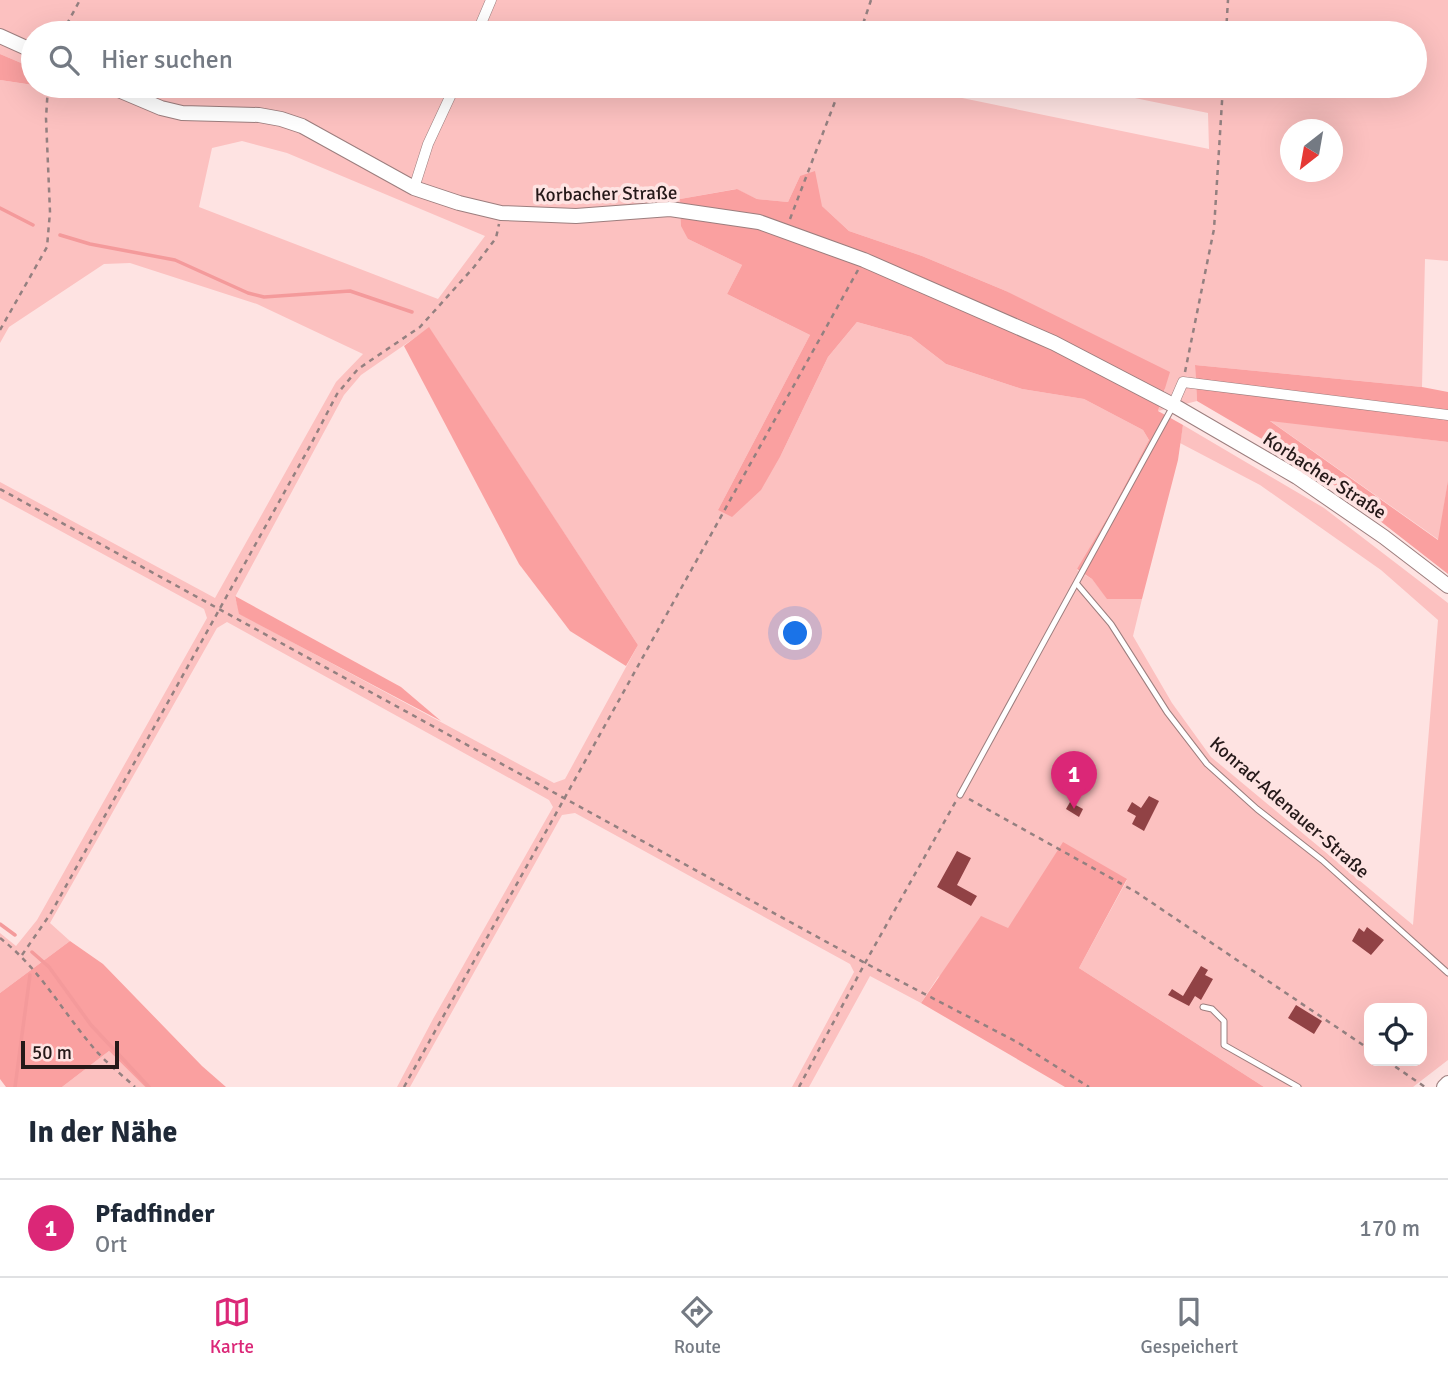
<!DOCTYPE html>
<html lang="de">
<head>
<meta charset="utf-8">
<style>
	body { margin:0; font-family:Signika,sans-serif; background:#f2f2f3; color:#1f2937 }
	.controls { position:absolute; right:21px; bottom:21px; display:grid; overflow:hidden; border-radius:14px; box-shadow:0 7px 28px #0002 }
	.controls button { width:63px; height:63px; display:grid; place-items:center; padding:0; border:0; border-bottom:2px solid #e0e1e3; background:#fff; color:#1f2937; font:35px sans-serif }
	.compass { position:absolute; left:1280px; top:119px; width:63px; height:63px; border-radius:50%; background:#fff; box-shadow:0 7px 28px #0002; rotate:211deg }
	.scale { position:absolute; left:21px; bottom:18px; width:98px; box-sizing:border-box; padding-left:7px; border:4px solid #251919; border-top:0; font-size:19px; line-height:24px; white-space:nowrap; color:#251919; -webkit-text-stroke:5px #fee3e2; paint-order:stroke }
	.you { position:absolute; left:796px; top:634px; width:24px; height:24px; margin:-18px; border:5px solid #fff; border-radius:50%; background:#1a73e8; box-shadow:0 0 0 10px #1a73e833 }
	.badge { display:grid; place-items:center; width:46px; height:46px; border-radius:50%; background:#db2777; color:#fff; font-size:23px; font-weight:700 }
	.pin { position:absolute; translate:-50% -58px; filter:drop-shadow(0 2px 4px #0008) }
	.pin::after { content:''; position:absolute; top:37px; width:24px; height:21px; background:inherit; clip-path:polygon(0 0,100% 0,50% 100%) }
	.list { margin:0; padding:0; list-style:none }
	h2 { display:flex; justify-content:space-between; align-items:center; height:91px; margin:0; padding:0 28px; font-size:30px }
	h2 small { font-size:23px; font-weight:400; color:#747a83 }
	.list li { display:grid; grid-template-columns:46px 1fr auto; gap:21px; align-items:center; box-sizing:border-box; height:98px; padding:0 28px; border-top:2px solid #e0e1e3 }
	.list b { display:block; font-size:26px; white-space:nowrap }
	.list p { margin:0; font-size:23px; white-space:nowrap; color:#747a83 }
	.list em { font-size:23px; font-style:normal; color:#747a83 }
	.icon { flex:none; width:38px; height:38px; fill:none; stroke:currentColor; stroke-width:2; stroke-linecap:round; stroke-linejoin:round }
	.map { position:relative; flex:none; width:1448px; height:1087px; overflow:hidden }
	.search { position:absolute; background:#fff; box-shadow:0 7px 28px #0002; left:21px; right:21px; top:21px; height:77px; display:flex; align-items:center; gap:18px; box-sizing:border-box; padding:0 24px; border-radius:38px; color:#747a83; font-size:26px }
	.sheet { height:189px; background:#fff }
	nav { display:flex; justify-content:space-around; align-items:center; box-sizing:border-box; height:98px; border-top:2px solid #e0e1e3; background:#fff; font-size:19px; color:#747a83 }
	nav a { display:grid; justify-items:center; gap:4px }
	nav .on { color:#db2777 }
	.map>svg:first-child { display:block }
</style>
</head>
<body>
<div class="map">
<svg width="1448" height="1087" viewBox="0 0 1448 1087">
	<rect width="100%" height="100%" fill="#fee3e2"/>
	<g fill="#fcc1c0" fill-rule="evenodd">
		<path d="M 0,0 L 1448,0 L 1448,261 L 1425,259 L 1422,387 L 1195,365 L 1197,401 L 1158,411 L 1165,389 L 1006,291 L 922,256 L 849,231 L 822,206 L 800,176 L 788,202 L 757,199 L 736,189 L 680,199 L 688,239 L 742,265 L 727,294 L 810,335 L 718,510 L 781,455 L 828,357 L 857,322 L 911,337 L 946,364 L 1022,389 L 1084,399 L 1143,430 L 1149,440 L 1109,515 L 1077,570 L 1092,579 L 1108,599 L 1142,599 L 1133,636 L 1172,703 L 1211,757 L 1413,925 L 1438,620 L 1381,570 L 1260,485 L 1180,443 L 1183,425 L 1324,508 L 1448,603 L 1448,1060 L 1413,1087 L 1264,1087 L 1079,968 L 1127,880 L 1008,928 L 938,977 L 921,1003 L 870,976 L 809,1087 L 792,1087 L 854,972 L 850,964 L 575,813 L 562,815 L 410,1087 L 397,1087 L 433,1019 L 553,807 L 549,800 L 227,622 L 217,628 L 50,923 L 70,941 L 0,993 L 0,933 L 16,946 L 37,920 L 207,618 L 204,609 L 0,498 L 0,482 L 215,598 L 336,382 L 363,354 L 257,304 L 130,263 L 104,264 L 9,327 L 0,343 L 0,80 L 39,86 L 904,86 L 1209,149 L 1208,113 L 1076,86 L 1415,86 L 1415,33 L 33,33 L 33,68 L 0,54 ZM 1290,130 L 1332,130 L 1332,172 L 1290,172 ZM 242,141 L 287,153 L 485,236 L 438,299 L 199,207 L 212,148 ZM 429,328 L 638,645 L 565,779 L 554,783 L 240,614 L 235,597 L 344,395 L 361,375 ZM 1369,1008 L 1422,1008 L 1422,1061 L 1369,1061 Z"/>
		<path d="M 1269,420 L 1448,442 L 1448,480 L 1439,540 Z"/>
		<path d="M 109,1051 L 145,1087 L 62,1087 Z"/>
	</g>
	<g fill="#faa0a0">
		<path d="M 0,54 L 33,68 L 33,85 L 0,80 Z"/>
		<path d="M 815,171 L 822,206 L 849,231 L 922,256 L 1006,291 L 1170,372 L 1158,411 L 1183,425 L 1178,460 L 1142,599 L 1107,599 L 1092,579 L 1077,569 L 1109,515 L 1149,440 L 1143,430 L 1084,399 L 1022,389 L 946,364 L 911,337 L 857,322 L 828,357 L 781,455 L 761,490 L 732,517 L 718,510 L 810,335 L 727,294 L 742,265 L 688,239 L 681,226 L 680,199 L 737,189 L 757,199 L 788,202 L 800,176 Z"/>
		<path d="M 429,327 L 638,645 L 626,666 L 570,631 L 519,564 L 404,346 Z"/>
		<path d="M 1195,365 L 1422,387 L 1448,392 L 1448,442 L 1270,421 L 1438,540 L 1448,480 L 1448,574 L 1316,471 L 1197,401 Z"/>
		<path d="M 235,596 L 401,687 L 441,721 L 239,614 Z"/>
		<path d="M 1063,842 L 1127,879 L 1079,968 L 1264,1087 L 1065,1087 L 921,1003 L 981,916 L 1008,928 Z"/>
		<path d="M 70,941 L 103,964 L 202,1066 L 226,1087 L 145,1087 L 109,1051 L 62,1087 L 6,1087 L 0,1079 L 0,993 Z"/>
	</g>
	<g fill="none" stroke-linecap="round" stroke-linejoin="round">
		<g stroke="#f49a9b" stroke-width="3.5">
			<path d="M 0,208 L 33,225"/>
			<path d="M 60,235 L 90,244 L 175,260 L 248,293 L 264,297 L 350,291 L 412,312"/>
			<path d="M 0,924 L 15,935"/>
			<path d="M 32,952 L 49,967 L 91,1025 L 149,1087"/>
			<path d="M 15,1087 L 30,975"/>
		</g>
	</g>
	<g fill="#914245">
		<path d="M 1149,796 L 1159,801 L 1144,831 L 1132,824 L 1136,816 L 1127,811 L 1132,802 L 1141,808 Z"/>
		<path d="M 1070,802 L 1083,809 L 1079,817 L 1066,809 Z"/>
		<path d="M 957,851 L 971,858 L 957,885 L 977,896 L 971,906 L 937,887 Z"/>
		<path d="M 1367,927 L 1384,940 L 1371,955 L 1352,941 L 1359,928 L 1364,932 Z"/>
		<path d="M 1201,966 L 1208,970 L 1205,975 L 1213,979 L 1201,1000 L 1195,996 L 1189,1006 L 1168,995 L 1172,989 L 1183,996 Z"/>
		<path d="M 1296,1005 L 1322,1021 L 1314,1034 L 1288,1018 Z"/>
	</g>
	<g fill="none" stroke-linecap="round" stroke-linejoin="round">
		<defs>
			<g id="lane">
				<path d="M 1077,584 L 1111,624 L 1167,712 L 1207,764 L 1257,809 L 1322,860 L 1448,973"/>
				<path d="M 960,795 L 1172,408"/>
				<path d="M 1203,1007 L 1212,1009 L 1224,1021 L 1224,1045 L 1298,1087"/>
			</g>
			<g id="street">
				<path d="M 477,33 L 491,0"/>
				<path d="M 414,188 L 428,144 L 455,86"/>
				<path d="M 1173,405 L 1183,382 L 1448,415"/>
			</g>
			<g id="secondary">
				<path d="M 0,36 L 33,51"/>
				<path d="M 109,86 L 161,108 L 182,113 L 259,115 L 281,119 L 302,126 L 414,188 L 459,203 L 501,213 L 576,216 L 670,209 L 759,222 L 864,260 L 1054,343 L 1173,405 L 1297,477 L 1384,537 L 1448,586"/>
				<path d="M 1444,1087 L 1448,1083"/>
			</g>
		</defs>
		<use href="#lane" stroke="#9c7e7e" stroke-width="7"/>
		<use href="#street" stroke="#9c7e7e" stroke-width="11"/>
		<use href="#secondary" stroke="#9c7e7e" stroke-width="16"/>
		<g stroke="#948080" stroke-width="2.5" stroke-dasharray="5 5" stroke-linecap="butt">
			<path d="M 62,33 L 80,0"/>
			<path d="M 860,33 L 871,0"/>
			<path d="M 1226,33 L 1228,0"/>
			<path d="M 790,219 L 841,86"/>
			<path d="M 0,330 L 47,247 L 50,212 L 46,118 L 48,86"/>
			<path d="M 1185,372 L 1214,229 L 1223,86"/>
			<path d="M 0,489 L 865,963 L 1017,1042 L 1089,1087"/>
			<path d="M 969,799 L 1136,892 L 1369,1049"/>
			<path d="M 0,938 C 40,969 60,1008 92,1046 C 104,1061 121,1074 135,1087"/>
			<path d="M 22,955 L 51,913 L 310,446 L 337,394 L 358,369 L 420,327 L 474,267 L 496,238 L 499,224"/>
			<path d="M 1387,1061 L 1425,1087"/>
			<path d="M 404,1087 L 858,270"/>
			<path d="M 799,1087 L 865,963 L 956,801"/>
		</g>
		<use href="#lane" stroke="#fff" stroke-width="5"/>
		<use href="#street" stroke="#fff" stroke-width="10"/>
		<use href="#secondary" stroke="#fff" stroke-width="14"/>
	</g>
	<g text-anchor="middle" stroke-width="7" stroke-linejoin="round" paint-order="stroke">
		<g font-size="19" fill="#251919" stroke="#fee3e2">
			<text transform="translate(606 193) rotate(-1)" y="7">Korbacher Straße</text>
			<text transform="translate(1325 475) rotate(33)" y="7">Korbacher Straße</text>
			<text transform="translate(1290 807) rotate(41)" y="7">Konrad-Adenauer-Straße</text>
		</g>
	</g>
</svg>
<div class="controls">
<button><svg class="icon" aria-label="locate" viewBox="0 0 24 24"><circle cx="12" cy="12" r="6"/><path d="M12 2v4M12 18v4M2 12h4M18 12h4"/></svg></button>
</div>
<svg class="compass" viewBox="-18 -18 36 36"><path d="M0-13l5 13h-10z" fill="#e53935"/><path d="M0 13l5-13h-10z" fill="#747a83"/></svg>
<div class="scale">50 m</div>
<div class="you"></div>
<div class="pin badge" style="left:1074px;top:809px">1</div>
<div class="search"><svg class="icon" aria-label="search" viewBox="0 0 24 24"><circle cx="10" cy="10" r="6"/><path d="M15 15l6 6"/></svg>Hier suchen</div>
</div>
<section class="sheet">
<h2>In der Nähe<small></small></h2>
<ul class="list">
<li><span class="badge">1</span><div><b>Pfadfinder</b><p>Ort</p></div><em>170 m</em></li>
</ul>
</section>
<nav>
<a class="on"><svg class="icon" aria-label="map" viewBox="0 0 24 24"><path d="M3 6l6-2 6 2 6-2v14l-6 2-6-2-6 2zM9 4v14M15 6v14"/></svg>Karte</a>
<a><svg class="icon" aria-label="directions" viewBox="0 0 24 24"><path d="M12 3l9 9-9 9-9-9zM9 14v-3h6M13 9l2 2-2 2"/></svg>Route</a>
<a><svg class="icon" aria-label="saved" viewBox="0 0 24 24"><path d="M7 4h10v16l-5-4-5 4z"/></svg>Gespeichert</a>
</nav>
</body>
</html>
